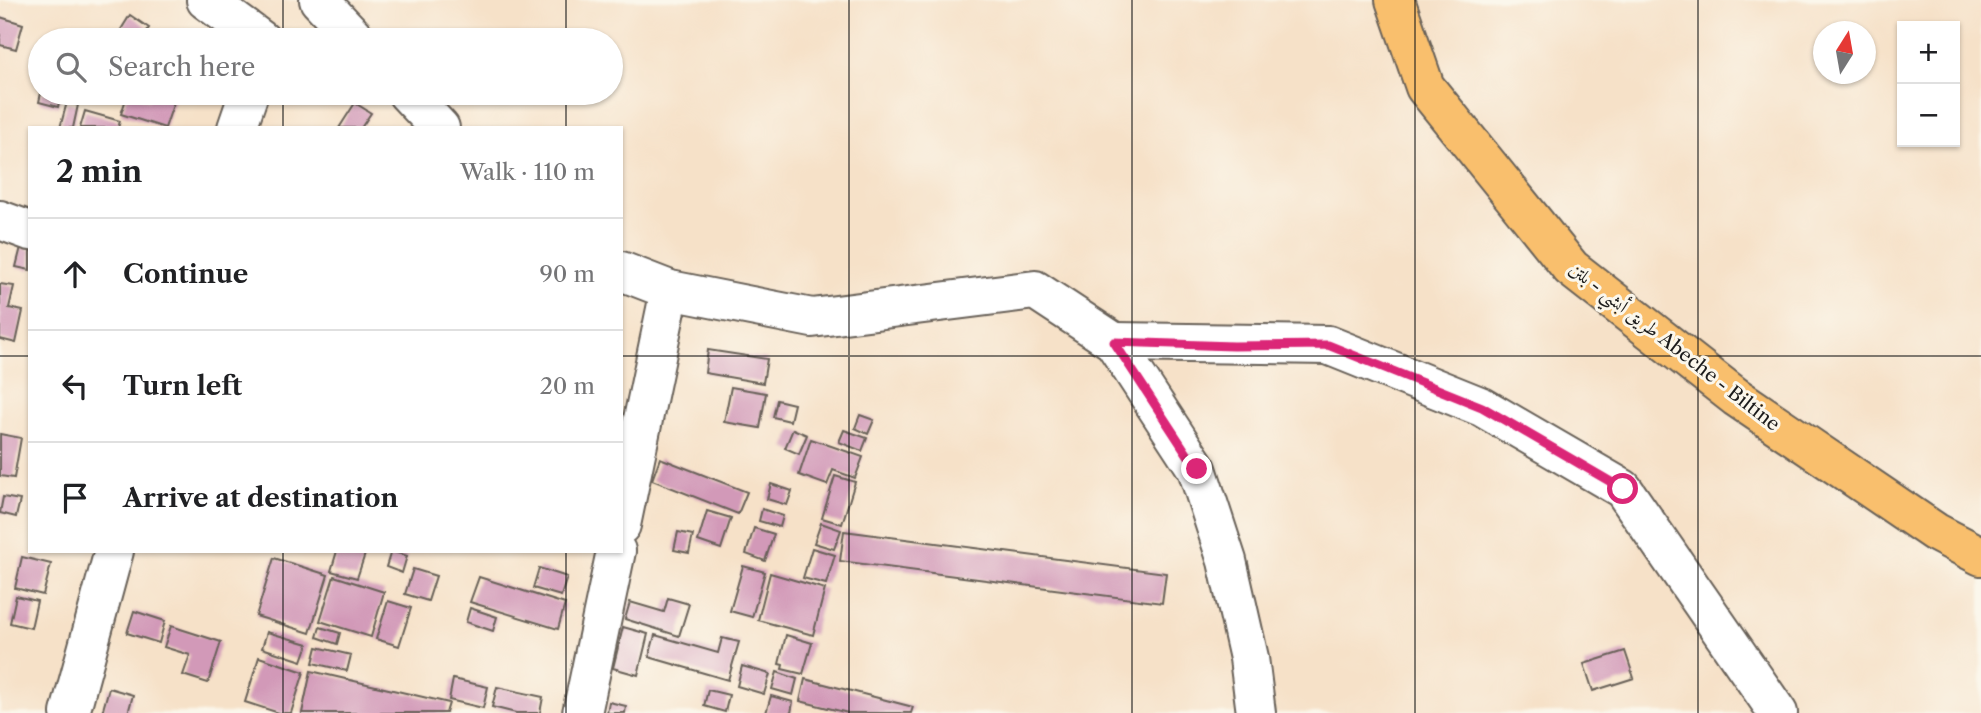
<!DOCTYPE html>
<html lang="en">
<head>
<meta charset="utf-8">
<style>
	body { margin:0; font-family:"Libre Caslon Text",Amiri,serif; background:#f2f2f2; color:#202124 }
	.controls { position:absolute; right:21px; top:21px; display:grid; overflow:hidden; border-radius:0px; box-shadow:0 2px 5px #0004 }
	.controls button { width:63px; height:63px; display:grid; place-items:center; padding:0; border:0; border-bottom:2px solid #e0e0e0; background:#fff; color:#202124; font:35px sans-serif }
	.compass { position:absolute; left:1813px; top:21px; width:63px; height:63px; border-radius:50%; background:#fff; box-shadow:0 2px 5px #0004; rotate:11deg }
	.stop { position:absolute; width:21px; height:21px; margin:-16px; border:5px solid #db2777; border-radius:50%; background:#fff }
	.stop.end { background:#db2777; border-color:#fff; box-shadow:0 2px 7px #0008 }
	.list { margin:0; padding:0; list-style:none }
	h2 { display:flex; justify-content:space-between; align-items:center; height:91px; margin:0; padding:0 28px; font-size:30px }
	h2 small { font-size:23px; font-weight:400; color:#757577 }
	.list li { display:grid; grid-template-columns:46px 1fr auto; gap:21px; align-items:center; box-sizing:border-box; height:112px; padding:0 28px; border-top:2px solid #e0e0e0 }
	.list b { display:block; font-size:26px; white-space:nowrap }
	.list em { font-size:23px; font-style:normal; color:#757577 }
	.icon { flex:none; width:38px; height:38px; fill:none; stroke:currentColor; stroke-width:2; stroke-linecap:round; stroke-linejoin:round }
	.map { position:relative; flex:none; width:1981px; height:713px; overflow:hidden }
	.search { position:absolute; background:#fff; box-shadow:0 2px 5px #0004; left:28px; top:28px; width:595px; height:77px; display:flex; align-items:center; gap:18px; box-sizing:border-box; padding:0 24px; border-radius:38px; color:#757577; font-size:26px }
	.panel { position:absolute; background:#fff; box-shadow:0 2px 5px #0004; left:28px; top:126px; width:595px; height:427px; border-radius:0px }
	.map>svg:first-child { display:block }
</style>
</head>
<body>
<div class="map">
<svg width="1981" height="713" viewBox="0 0 1981 713">
	<rect width="100%" height="100%" fill="#fbf7ec"/>
	<filter id="ink" filterUnits="userSpaceOnUse"><feTurbulence type="fractalNoise" baseFrequency=".0143" numOctaves="2"/><feDisplacementMap in="SourceGraphic" scale="14" xChannelSelector="R" yChannelSelector="G"/><feConvolveMatrix kernelMatrix="1 2 1 2 8 2 1 2 1" color-interpolation-filters="sRGB"/></filter>
	<filter id="wash" filterUnits="userSpaceOnUse"><feTurbulence type="fractalNoise" baseFrequency=".00686" numOctaves="4" result="noise"/><feDisplacementMap in="SourceGraphic" scale="28" xChannelSelector="R" yChannelSelector="G"/><feGaussianBlur stdDeviation="1.57" result="paint"/><feColorMatrix in="noise" values="0 0 0 0 0 0 0 0 0 0 0 0 0 0 0 0 0 1.4 0 .05"/><feComposite in="paint" operator="in"/></filter>
	<g filter="url(#wash)">
		<rect width="100%" height="100%" fill="#f6e1c8"/>
		<g id="blocks">
			<g fill="#d299b8">
				<path d="M 130,15 L 149,28 L 141,40 L 123,40 L 117,36 Z"/>
				<path d="M 0,17 L 23,24 L 16,49 L 0,45 Z"/>
				<path d="M 41,93 L 61,93 L 58,107 L 39,102 Z"/>
				<path d="M 128,93 L 149,100 L 152,93 L 176,96 L 165,128 L 121,114 Z"/>
				<path d="M 67,102 L 78,105 L 73,128 L 60,128 Z"/>
				<path d="M 355,103 L 371,113 L 361,128 L 339,128 Z"/>
				<path d="M 85,111 L 120,121 L 118,128 L 80,128 Z"/>
				<path d="M 21,247 L 30,250 L 30,270 L 16,267 Z"/>
				<path d="M 0,284 L 14,286 L 9,308 L 23,311 L 16,343 L 0,339 Z"/>
				<path d="M 708,350 L 767,359 L 763,383 L 705,373 Z"/>
				<path d="M 731,387 L 766,393 L 760,428 L 724,422 Z"/>
				<path d="M 777,400 L 794,404 L 790,421 L 773,417 Z"/>
				<path d="M 860,415 L 874,420 L 868,434 L 855,428 Z"/>
				<path d="M 793,429 L 807,435 L 799,454 L 785,448 Z"/>
				<path d="M 844,430 L 867,438 L 862,451 L 839,442 Z"/>
				<path d="M 0,434 L 21,438 L 14,478 L 0,476 Z"/>
				<path d="M 811,439 L 863,457 L 855,478 L 833,470 L 827,485 L 799,475 Z"/>
				<path d="M 660,458 L 747,492 L 738,514 L 652,480 Z"/>
				<path d="M 835,476 L 855,482 L 842,524 L 822,518 Z"/>
				<path d="M 771,484 L 792,491 L 787,505 L 767,499 Z"/>
				<path d="M 3,497 L 20,500 L 16,517 L 0,513 Z"/>
				<path d="M 762,509 L 783,516 L 780,527 L 759,521 Z"/>
				<path d="M 707,511 L 731,518 L 721,549 L 698,541 Z"/>
				<path d="M 821,523 L 841,530 L 834,549 L 814,543 Z"/>
				<path d="M 754,528 L 774,534 L 765,561 L 746,554 Z"/>
				<path d="M 844,531 L 1166,573 L 1162,603 L 840,561 Z"/>
				<path d="M 678,532 L 693,535 L 689,553 L 674,550 Z"/>
				<path d="M 812,548 L 835,555 L 826,584 L 803,578 Z"/>
				<path d="M 337,551 L 366,551 L 357,578 L 331,571 Z"/>
				<path d="M 391,551 L 407,556 L 402,573 L 386,567 Z"/>
				<path d="M 22,557 L 51,564 L 43,595 L 15,588 Z"/>
				<path d="M 274,558 L 328,575 L 310,633 L 256,616 Z"/>
				<path d="M 743,566 L 765,572 L 752,617 L 730,611 Z"/>
				<path d="M 539,568 L 567,577 L 561,596 L 533,588 Z"/>
				<path d="M 413,569 L 436,576 L 428,601 L 405,594 Z"/>
				<path d="M 770,573 L 825,589 L 813,635 L 758,620 Z"/>
				<path d="M 334,576 L 384,592 L 371,637 L 320,621 Z"/>
				<path d="M 479,577 L 565,604 L 558,629 L 470,602 Z"/>
				<path d="M 16,596 L 37,601 L 31,628 L 10,623 Z"/>
				<path d="M 668,598 L 689,604 L 679,636 L 625,619 L 630,602 L 664,612 Z"/>
				<path d="M 388,601 L 411,608 L 399,646 L 376,639 Z"/>
				<path d="M 470,608 L 497,617 L 493,631 L 466,622 Z"/>
				<path d="M 134,611 L 165,621 L 159,643 L 127,633 Z"/>
				<path d="M 171,626 L 221,642 L 208,683 L 183,675 L 190,655 L 164,647 Z"/>
				<path d="M 320,627 L 340,633 L 337,644 L 317,637 Z"/>
				<path d="M 623,627 L 648,634 L 638,675 L 613,668 Z"/>
				<path d="M 267,632 L 308,644 L 302,661 L 262,648 Z"/>
				<path d="M 655,635 L 718,653 L 722,638 L 739,642 L 728,680 L 649,657 Z"/>
				<path d="M 786,635 L 812,643 L 803,674 L 782,669 L 783,665 L 779,664 Z"/>
				<path d="M 317,647 L 351,655 L 347,671 L 313,663 Z"/>
				<path d="M 1625,651 L 1634,678 L 1593,691 L 1584,664 Z"/>
				<path d="M 259,657 L 304,672 L 291,713 L 279,713 L 245,702 Z"/>
				<path d="M 742,666 L 770,674 L 764,694 L 737,686 Z"/>
				<path d="M 311,671 L 449,703 L 446,713 L 302,713 Z"/>
				<path d="M 777,672 L 797,679 L 793,695 L 772,689 Z"/>
				<path d="M 453,679 L 488,687 L 483,708 L 449,700 Z"/>
				<path d="M 805,679 L 913,707 L 911,713 L 848,713 L 800,701 Z"/>
				<path d="M 497,687 L 543,697 L 540,713 L 516,713 L 492,707 Z"/>
				<path d="M 109,688 L 133,695 L 128,713 L 102,713 Z"/>
				<path d="M 708,690 L 729,695 L 725,712 L 704,706 Z"/>
				<path d="M 771,696 L 793,702 L 791,713 L 766,713 Z"/>
				<path d="M 609,702 L 626,706 L 625,713 L 607,713 Z"/>
			</g>
		</g>
	</g>
	<g filter="url(#ink)">
		<use href="#blocks" fill-opacity="0" stroke="#686158" stroke-width="2"/>
		<g fill="none" stroke-linecap="round" stroke-linejoin="round">
			<defs>
				<g id="minor">
					<path d="M 206,0 L 261,40"/>
					<path d="M 319,0 L 357,40"/>
					<path d="M 407,93 L 440,128"/>
					<path d="M 237,128 L 249,93"/>
					<path d="M 0,220 L 30,231"/>
					<path d="M 621,271 L 670,290 L 812,318 L 1035,290 L 1114,342 L 1197,469 L 1227,561 L 1249,658 L 1256,713"/>
					<path d="M 1114,342 L 1328,345 L 1482,407 L 1623,489 L 1778,713"/>
					<path d="M 621,525 L 670,290"/>
					<path d="M 70,713 L 114,551"/>
					<path d="M 582,713 L 616,551"/>
				</g>
				<path id="major" d="M 1395,0 L 1425,87 L 1571,268 L 1736,397 L 1935,532 L 1981,556"/>
			</defs>
			<use href="#minor" stroke="#686158" stroke-width="42"/>
			<use href="#major" stroke="#686158" stroke-width="42"/>
			<use href="#minor" stroke="#fff" stroke-width="38"/>
			<use href="#major" stroke="#f9bf6d" stroke-width="38"/>
		</g>
	</g>
	<g fill="none" stroke-linecap="round" stroke-linejoin="round" filter="url(#ink)">
		<path stroke="#db2777" stroke-width="9" d="M 1197,469 L 1114,342 L 1233,346 L 1328,345 L 1482,407 L 1623,489"/>
	</g>
	<path fill="none" stroke="#1c1c1c" stroke-width="2" stroke-opacity="0.55" d="M 283,0 L 283,40M 566,0 L 566,40M 849,0 L 849,713M 1132,0 L 1132,713M 1415,0 L 1415,713M 1698,0 L 1698,713M 283,93 L 283,128M 566,93 L 566,128M 0,356 L 30,356M 621,356 L 1981,356M 283,551 L 283,713M 566,551 L 566,713"/>
	<g text-anchor="middle" stroke-width="6" stroke-linejoin="round" paint-order="stroke">
		<g font-size="19" fill="#1c1c1c" stroke="#fbf7ec">
			<text transform="translate(1675 346) rotate(38)" y="7">طريق أبشي - بلتن Abeche - Biltine</text>
		</g>
	</g>
</svg>
<div class="controls">
<button>+</button>
<button>−</button>
</div>
<svg class="compass" viewBox="-18 -18 36 36"><path d="M0-13l5 13h-10z" fill="#e53935"/><path d="M0 13l5-13h-10z" fill="#757577"/></svg>
<div class="stop" style="left:1623px;top:489px"></div>
<div class="stop end" style="left:1197px;top:469px"></div>
<div class="search"><svg class="icon" aria-label="search" viewBox="0 0 24 24"><circle cx="10" cy="10" r="6"/><path d="M15 15l6 6"/></svg>Search here</div>
<section class="panel">
<h2>2 min<small>Walk · 110 m</small></h2>
<ul class="list">
<li><svg class="icon" aria-label="ahead" viewBox="0 0 24 24"><path d="M12 20V5M6 11l6-6 6 6"/></svg><div><b>Continue</b></div><em>90 m</em></li>
<li><svg class="icon" aria-label="left" viewBox="0 0 24 24"><path d="M17 20v-9H6M10 6l-5 5 5 5"/></svg><div><b>Turn left</b></div><em>20 m</em></li>
<li><svg class="icon" aria-label="arrive" viewBox="0 0 24 24"><path d="M6 21V4h12l-3 4 3 4H6"/></svg><div><b>Arrive at destination</b></div></li>
</ul>
</section>
</div>
</body>
</html>
